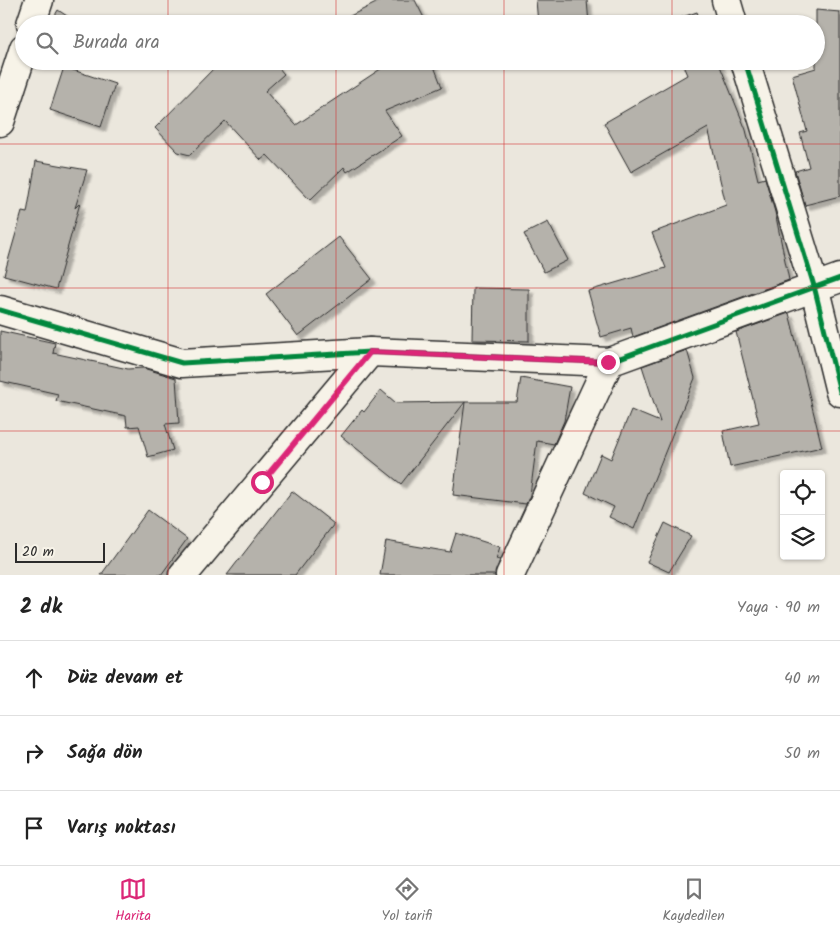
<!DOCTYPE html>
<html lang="tr">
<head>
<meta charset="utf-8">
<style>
	body { margin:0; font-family:Kalam,sans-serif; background:#f2f2f2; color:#222 }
	.controls { position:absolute; right:15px; bottom:15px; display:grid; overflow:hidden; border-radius:5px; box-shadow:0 1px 4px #0004 }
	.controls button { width:45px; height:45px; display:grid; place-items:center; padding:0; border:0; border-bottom:1px solid #e0e0e0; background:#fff; color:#222; font:25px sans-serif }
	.scale { position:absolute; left:15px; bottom:12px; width:90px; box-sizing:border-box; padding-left:5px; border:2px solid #2b2b2b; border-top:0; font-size:14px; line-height:18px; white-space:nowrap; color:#2b2b2b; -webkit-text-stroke:4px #f7f3e8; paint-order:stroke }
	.stop { position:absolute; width:15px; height:15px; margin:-11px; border:4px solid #db2777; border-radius:50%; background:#fff }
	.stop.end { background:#db2777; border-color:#fff; box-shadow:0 1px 5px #0008 }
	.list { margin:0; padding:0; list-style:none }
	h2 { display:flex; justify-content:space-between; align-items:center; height:65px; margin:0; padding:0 20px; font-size:21px }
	h2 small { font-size:16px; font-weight:400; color:#767676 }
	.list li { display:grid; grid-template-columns:32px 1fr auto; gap:15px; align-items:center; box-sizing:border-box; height:75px; padding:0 20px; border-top:1px solid #e0e0e0 }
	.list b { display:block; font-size:19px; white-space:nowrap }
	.list em { font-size:16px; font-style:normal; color:#767676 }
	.icon { flex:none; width:28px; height:28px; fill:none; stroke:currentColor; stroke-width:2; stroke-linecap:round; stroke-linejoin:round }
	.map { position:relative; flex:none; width:840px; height:575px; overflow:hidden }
	.search { position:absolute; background:#fff; box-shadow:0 1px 4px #0004; left:15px; right:15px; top:15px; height:55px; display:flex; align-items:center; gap:12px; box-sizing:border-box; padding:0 18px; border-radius:28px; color:#767676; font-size:19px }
	.sheet { height:290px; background:#fff }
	nav { display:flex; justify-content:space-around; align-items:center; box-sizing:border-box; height:70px; border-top:1px solid #e0e0e0; background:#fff; font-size:14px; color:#767676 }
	nav a { display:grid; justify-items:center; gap:2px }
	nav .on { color:#db2777 }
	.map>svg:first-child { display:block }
</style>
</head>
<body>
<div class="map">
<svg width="840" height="575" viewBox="0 0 840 575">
	<defs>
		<filter id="shadow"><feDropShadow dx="4.5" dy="4.5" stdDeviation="1" flood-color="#0004"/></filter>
	</defs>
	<rect width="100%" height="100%" fill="#ebe7dd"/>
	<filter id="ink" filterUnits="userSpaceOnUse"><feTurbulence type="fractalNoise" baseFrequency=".02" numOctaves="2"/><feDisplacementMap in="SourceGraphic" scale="10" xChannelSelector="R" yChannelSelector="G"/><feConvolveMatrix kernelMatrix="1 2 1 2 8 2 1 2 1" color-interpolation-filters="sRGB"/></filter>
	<g filter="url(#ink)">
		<g fill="#b5b2ab" stroke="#2b2b2b" filter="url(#shadow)">
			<path d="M 382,0 L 415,0 L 427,24 L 334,24 Z"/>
			<path d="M 536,0 L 587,0 L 589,24 L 538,24 Z"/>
			<path d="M 58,10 L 79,24 L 50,24 Z"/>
			<path d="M 816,10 L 840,12 L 840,196 L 805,205 L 795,171 L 809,167 L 800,133 L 807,131 L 792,75 L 816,68 Z"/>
			<path d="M 697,12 L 702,24 L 669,24 L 668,22 Z"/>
			<path d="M 221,61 L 273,61 L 284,74 L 265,91 L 296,125 L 385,66 L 395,61 L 432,61 L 442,87 L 385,111 L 402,136 L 347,172 L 344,167 L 310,200 L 267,155 L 261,160 L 225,121 L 190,155 L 178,152 L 155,128 Z"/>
			<path d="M 681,61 L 718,61 L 746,130 L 758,180 L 765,178 L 775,212 L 789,280 L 633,337 L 631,328 L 601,337 L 588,291 L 666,268 L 652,233 L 726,205 L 708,128 L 631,172 L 604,123 L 687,75 Z"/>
			<path d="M 64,67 L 115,84 L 101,127 L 50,110 Z"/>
			<path d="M 36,161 L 87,170 L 75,208 L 80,203 L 56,289 L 4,275 L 22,212 L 27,213 Z"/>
			<path d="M 548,222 L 568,260 L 544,272 L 524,234 Z"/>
			<path d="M 339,237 L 372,279 L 298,336 L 266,294 Z"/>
			<path d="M 473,288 L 529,289 L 529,341 L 472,340 Z"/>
			<path d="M 789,313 L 822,447 L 730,467 L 723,431 L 759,423 L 736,332 Z"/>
			<path d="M 0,331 L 55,343 L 53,353 L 128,369 L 143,368 L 176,378 L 179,423 L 165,424 L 173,450 L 148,457 L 139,426 L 127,427 L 126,416 L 56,401 L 58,394 L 0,381 Z"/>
			<path d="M 687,350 L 695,378 L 634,529 L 609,517 L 614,507 L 585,493 L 601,454 L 611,459 L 631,410 L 660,422 L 642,366 Z"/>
			<path d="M 521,378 L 570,387 L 564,421 L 554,444 L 537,441 L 530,495 L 526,504 L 453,495 L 465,402 L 517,402 Z"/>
			<path d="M 381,390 L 396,403 L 465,402 L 401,484 L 341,436 L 362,410 L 364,412 Z"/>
			<path d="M 292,491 L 334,524 L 295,575 L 227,575 Z"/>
			<path d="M 148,510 L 187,539 L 161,575 L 101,575 Z"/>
			<path d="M 665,523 L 691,536 L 669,572 L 647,562 Z"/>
			<path d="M 456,533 L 500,547 L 496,559 L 500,560 L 495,575 L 380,575 L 386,541 L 450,552 Z"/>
		</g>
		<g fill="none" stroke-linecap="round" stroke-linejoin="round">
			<defs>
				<g id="street">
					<path d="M 0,310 L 182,363 L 370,352 L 609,362 L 840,278"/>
					<path d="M 183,575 L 370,352"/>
					<path d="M 510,575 L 609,362"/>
				</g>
				<g id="secondary">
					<path d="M 726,0 L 733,24"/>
					<path d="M 31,24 L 39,0"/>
					<path d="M 745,61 L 814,286 L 840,392"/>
					<path d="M 0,122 L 24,48"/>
				</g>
			</defs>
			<use href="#street" stroke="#2b2b2b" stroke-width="31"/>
			<use href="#secondary" stroke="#2b2b2b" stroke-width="31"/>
			<use href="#street" stroke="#f7f3e8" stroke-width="28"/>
			<use href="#secondary" stroke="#f7f3e8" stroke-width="28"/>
			<defs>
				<g id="cycleway">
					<path d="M 745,61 L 814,286 L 840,392"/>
					<path d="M 0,310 L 182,363 L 370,352 L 609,362 L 840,278"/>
				</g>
			</defs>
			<use href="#cycleway" stroke="#f7f3e8" stroke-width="8"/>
			<use href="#cycleway" stroke="#00873e" stroke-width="5"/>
		</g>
	</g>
	<g fill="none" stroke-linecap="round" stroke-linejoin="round" filter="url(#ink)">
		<path stroke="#db2777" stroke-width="6" d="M 262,482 L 370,352 L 608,362"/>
	</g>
	<path fill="none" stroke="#d62828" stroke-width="1" stroke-opacity="0.55" d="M 168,0 L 168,24M 336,0 L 336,24M 504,0 L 504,24M 672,0 L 672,24M 168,61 L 168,575M 336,61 L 336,575M 504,61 L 504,575M 672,61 L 672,575M 0,144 L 840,144M 0,288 L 840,288M 0,431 L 840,431"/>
</svg>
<div class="controls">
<button><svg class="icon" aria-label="locate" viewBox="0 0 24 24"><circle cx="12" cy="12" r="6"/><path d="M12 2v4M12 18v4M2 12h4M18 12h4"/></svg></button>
<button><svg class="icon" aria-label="layers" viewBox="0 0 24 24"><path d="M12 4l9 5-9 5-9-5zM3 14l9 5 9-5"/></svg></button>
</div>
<div class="scale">20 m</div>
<div class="stop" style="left:262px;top:482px"></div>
<div class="stop end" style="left:608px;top:362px"></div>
<div class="search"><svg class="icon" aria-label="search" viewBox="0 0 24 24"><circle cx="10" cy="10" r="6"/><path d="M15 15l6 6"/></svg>Burada ara</div>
</div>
<section class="sheet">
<h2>2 dk<small>Yaya · 90 m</small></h2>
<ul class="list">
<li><svg class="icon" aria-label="ahead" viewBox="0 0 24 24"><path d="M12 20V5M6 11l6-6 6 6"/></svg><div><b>Düz devam et</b></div><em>40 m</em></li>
<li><svg class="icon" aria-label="right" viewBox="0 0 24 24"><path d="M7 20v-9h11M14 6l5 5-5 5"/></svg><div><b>Sağa dön</b></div><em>50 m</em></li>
<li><svg class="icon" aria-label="arrive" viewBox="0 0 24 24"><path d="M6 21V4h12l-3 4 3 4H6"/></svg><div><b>Varış noktası</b></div></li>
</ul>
</section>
<nav>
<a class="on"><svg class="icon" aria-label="map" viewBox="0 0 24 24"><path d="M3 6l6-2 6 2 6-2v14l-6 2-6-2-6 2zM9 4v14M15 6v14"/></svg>Harita</a>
<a><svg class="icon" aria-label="directions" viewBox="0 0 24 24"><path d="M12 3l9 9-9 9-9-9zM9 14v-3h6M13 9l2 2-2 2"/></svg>Yol tarifi</a>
<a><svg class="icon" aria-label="saved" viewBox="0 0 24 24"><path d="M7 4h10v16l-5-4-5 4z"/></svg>Kaydedilen</a>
</nav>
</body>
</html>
